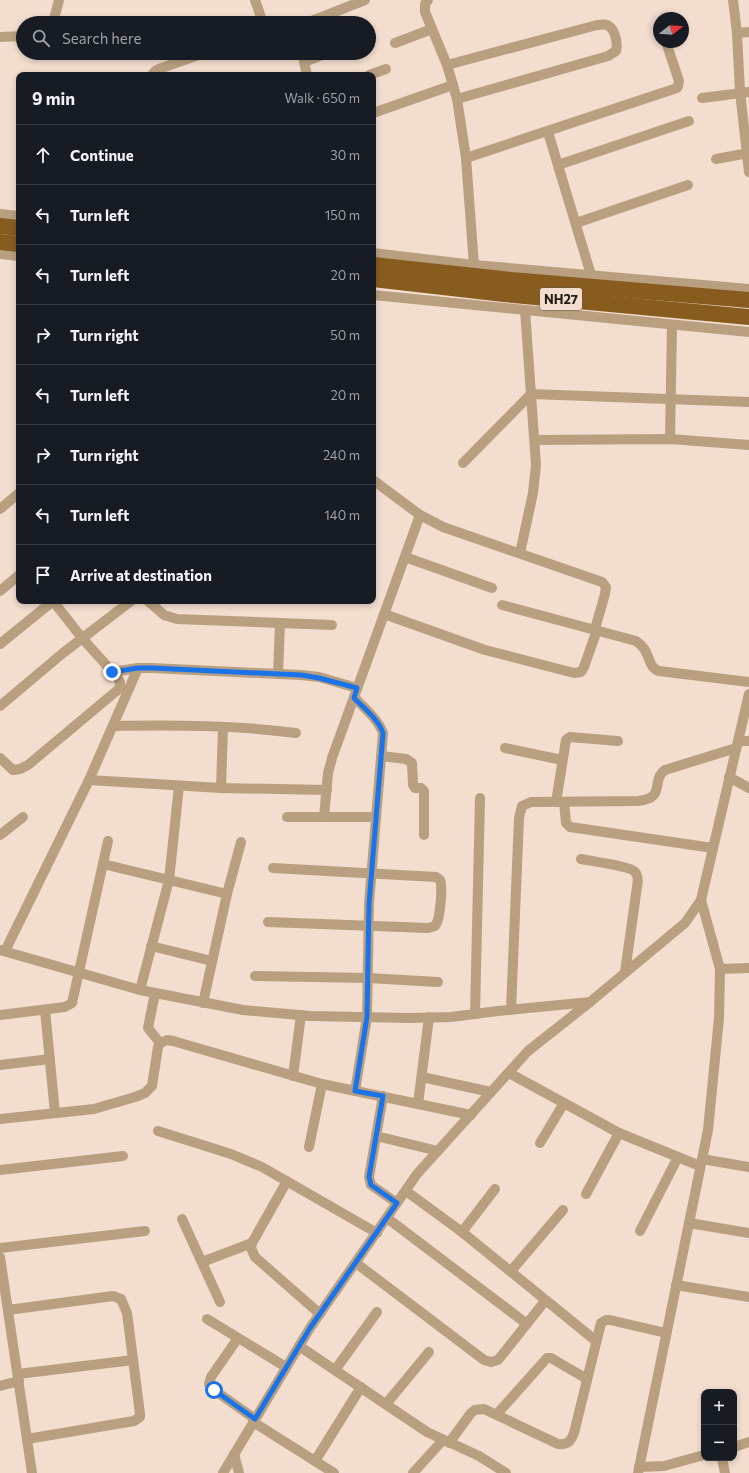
<!DOCTYPE html>
<html lang="en">
<head>
<meta charset="utf-8">
<style>
	body { margin:0; font-family:Commissioner,sans-serif; background:#20242c; color:#f1f3f6 }
	.controls { position:absolute; right:12px; bottom:12px; display:grid; overflow:hidden; border-radius:8px; box-shadow:0 2px 6px #0003 }
	.controls button { width:36px; height:36px; display:grid; place-items:center; padding:0; border:0; border-bottom:1px solid #363941; background:#171b24; color:#f1f3f6; font:20px sans-serif }
	.compass { position:absolute; left:653px; top:12px; width:36px; height:36px; border-radius:50%; background:#171b24; box-shadow:0 2px 6px #0003; rotate:73deg }
	.stop { position:absolute; width:12px; height:12px; margin:-9px; border:3px solid #1a73e8; border-radius:50%; background:#fff }
	.stop.end { background:#1a73e8; border-color:#fff; box-shadow:0 1px 4px #0008 }
	.list { margin:0; padding:0; list-style:none }
	h2 { display:flex; justify-content:space-between; align-items:center; height:52px; margin:0; padding:0 16px; font-size:17px }
	h2 small { font-size:13px; font-weight:400; color:#9ea1a6 }
	.list li { display:grid; grid-template-columns:26px 1fr auto; gap:12px; align-items:center; box-sizing:border-box; height:60px; padding:0 16px; border-top:1px solid #363941 }
	.list b { display:block; font-size:15px; white-space:nowrap }
	.list em { font-size:13px; font-style:normal; color:#9ea1a6 }
	.icon { flex:none; width:22px; height:22px; fill:none; stroke:currentColor; stroke-width:2; stroke-linecap:round; stroke-linejoin:round }
	.map { position:relative; flex:none; width:749px; height:1473px; overflow:hidden }
	.search { position:absolute; background:#171b24; box-shadow:0 2px 6px #0003; left:16px; top:16px; width:360px; height:44px; display:flex; align-items:center; gap:10px; box-sizing:border-box; padding:0 14px; border-radius:22px; color:#9ea1a6; font-size:15px }
	.panel { position:absolute; background:#171b24; box-shadow:0 2px 6px #0003; left:16px; top:72px; width:360px; height:532px; border-radius:8px }
	.map>svg:first-child { display:block }
</style>
</head>
<body>
<div class="map">
<svg width="749" height="1473" viewBox="0 0 749 1473">
	<rect width="100%" height="100%" fill="#f2ddce"/>
	<g fill="none" stroke-linecap="round" stroke-linejoin="round">
		<g stroke="#b89f80" stroke-width="10">
			<path d="M 255,0 L 263,23"/>
			<path d="M 428,0 L 425,4 L 425,12 L 447,65 L 457,99 L 466,158 L 474,265"/>
			<path d="M 733,0 L 737,33 L 740,92 L 749,172"/>
			<path d="M 309,22 L 365,0"/>
			<path d="M 53,23 L 59,0"/>
			<path d="M 737,33 L 749,32"/>
			<path d="M 0,37 L 23,36"/>
			<path d="M 369,38 L 371,37"/>
			<path d="M 395,43 L 432,29"/>
			<path d="M 447,65 L 597,25 C 600,25 604,24 607,25 C 615,28 618,43 616,51 L 608,56 L 457,99"/>
			<path d="M 152,75 L 155,71 L 159,69 L 204,53"/>
			<path d="M 307,75 L 304,62 L 327,53"/>
			<path d="M 369,75 L 386,69"/>
			<path d="M 702,98 L 749,92"/>
			<path d="M 373,113 L 453,85"/>
			<path d="M 548,132 L 591,275"/>
			<path d="M 466,158 L 677,88 L 678,86 L 679,81 L 666,42"/>
			<path d="M 716,159 L 749,153"/>
			<path d="M 558,165 L 689,121"/>
			<path d="M 0,214 L 19,216"/>
			<path d="M 576,223 L 688,185"/>
			<path d="M 373,253 L 474,265 L 749,289"/>
			<path d="M 0,254 L 19,256"/>
			<path d="M 373,295 L 749,332"/>
			<path d="M 670,439 L 672,325"/>
			<path d="M 535,440 L 670,439 L 749,445"/>
			<path d="M 463,463 L 531,394 L 749,402"/>
			<path d="M 373,480 L 420,515 L 443,527 L 602,582 L 606,587 L 605,594 L 595,629"/>
			<path d="M 0,509 L 19,493"/>
			<path d="M 520,553 L 533,493 L 536,465 L 525,310"/>
			<path d="M 405,557 L 492,588"/>
			<path d="M 0,591 L 19,575"/>
			<path d="M 148,601 L 164,615 L 177,619 L 332,625"/>
			<path d="M 502,605 L 636,641 C 652,651 646,667 659,671 L 749,682"/>
			<path d="M 384,614 L 485,650 L 574,673 L 581,672 L 584,667 L 597,630"/>
			<path d="M 0,644 L 53,601"/>
			<path d="M 112,672 L 138,668 L 152,668 L 301,675 L 319,677 L 357,688"/>
			<path d="M 278,674 L 280,623"/>
			<path d="M 354,697 C 364,708 378,719 383,733 L 369,903 L 367,1017 L 355,1091"/>
			<path d="M 0,706 L 63,653 L 131,601"/>
			<path d="M 113,726 C 174,725 235,725 296,733"/>
			<path d="M 738,741 L 749,741"/>
			<path d="M 505,748 L 562,760"/>
			<path d="M 381,756 L 406,759 L 412,763 L 413,785 L 415,788 L 421,788 L 424,791 L 424,835"/>
			<path d="M 0,758 L 13,770 L 20,769 L 28,765 L 120,688 L 120,682 L 117,677 L 82,638 L 53,601"/>
			<path d="M 729,777 L 749,788"/>
			<path d="M 89,780 L 221,788 L 327,790"/>
			<path d="M 221,788 L 223,727"/>
			<path d="M 556,802 L 566,740 L 570,737 L 618,741"/>
			<path d="M 564,802 L 566,823 L 570,827 L 713,848"/>
			<path d="M 287,817 L 376,817"/>
			<path d="M 324,817 L 328,773 L 332,758 L 420,515"/>
			<path d="M 0,835 L 23,817"/>
			<path d="M 581,859 C 590,861 630,866 635,872 C 639,876 638,882 637,887 L 625,972"/>
			<path d="M 103,864 L 227,894"/>
			<path d="M 268,922 L 428,928 L 435,926 C 440,921 443,887 440,880 L 436,877 L 273,868"/>
			<path d="M 151,946 L 212,961"/>
			<path d="M 0,950 L 140,990 L 243,1010 L 310,1016 L 409,1018 L 451,1017 L 498,1011 L 590,1002"/>
			<path d="M 5,951 L 89,780 L 138,668"/>
			<path d="M 720,969 L 749,968"/>
			<path d="M 255,976 L 368,978 L 438,982"/>
			<path d="M 140,990 L 169,880 L 179,786"/>
			<path d="M 155,993 L 148,1028 L 160,1043"/>
			<path d="M 203,1003 L 227,894 L 241,842"/>
			<path d="M 45,1010 L 55,1113"/>
			<path d="M 511,1010 L 519,818 L 522,806 L 531,802 L 638,801 C 667,798 650,781 665,770 L 736,748"/>
			<path d="M 475,1014 L 480,798"/>
			<path d="M 0,1015 L 65,1007 L 72,1003 L 108,841"/>
			<path d="M 0,1065 L 50,1059"/>
			<path d="M 509,1073 L 619,1133 L 700,1166"/>
			<path d="M 293,1076 L 301,1015"/>
			<path d="M 422,1077 L 491,1092"/>
			<path d="M 383,1096 L 369,1177 L 371,1185 L 397,1203"/>
			<path d="M 418,1104 L 429,1017"/>
			<path d="M 0,1119 L 94,1109 L 135,1097 L 145,1093 L 152,1086 L 158,1047 L 160,1043 L 167,1040 L 173,1041 L 322,1084 L 471,1115"/>
			<path d="M 158,1131 L 231,1154 L 262,1167 L 377,1233"/>
			<path d="M 376,1136 L 438,1151"/>
			<path d="M 540,1143 L 564,1103"/>
			<path d="M 309,1147 L 322,1084"/>
			<path d="M 702,1159 L 749,1167"/>
			<path d="M 0,1170 L 123,1156"/>
			<path d="M 287,1181 L 252,1243 L 251,1248 L 255,1257 L 320,1314"/>
			<path d="M 406,1191 L 462,1232 L 596,1341"/>
			<path d="M 586,1194 L 619,1133"/>
			<path d="M 387,1218 L 527,1324"/>
			<path d="M 182,1219 L 220,1302"/>
			<path d="M 689,1223 L 749,1233"/>
			<path d="M 640,1231 L 678,1157"/>
			<path d="M 462,1232 L 495,1189"/>
			<path d="M 0,1248 L 145,1231"/>
			<path d="M 0,1257 L 32,1473"/>
			<path d="M 202,1262 L 252,1243"/>
			<path d="M 356,1263 L 484,1360 L 491,1362 L 498,1360 L 545,1301"/>
			<path d="M 511,1271 L 563,1210"/>
			<path d="M 676,1285 L 749,1297"/>
			<path d="M 8,1310 L 113,1296 L 121,1299 L 127,1313 L 140,1414 L 140,1417 L 134,1421 L 27,1439"/>
			<path d="M 207,1319 L 286,1367"/>
			<path d="M 238,1338 L 211,1377 L 209,1384 L 214,1390 L 255,1419"/>
			<path d="M 299,1346 L 427,1432 L 479,1456 L 506,1473"/>
			<path d="M 335,1370 L 377,1312"/>
			<path d="M 18,1374 L 133,1360"/>
			<path d="M 0,1386 L 19,1381"/>
			<path d="M 386,1404 L 429,1352"/>
			<path d="M 497,1414 L 547,1358 L 551,1358 L 587,1379"/>
			<path d="M 253,1422 L 334,1473"/>
			<path d="M 449,1443 L 471,1413 L 475,1410 L 484,1409 L 558,1444 C 568,1445 571,1441 574,1433 L 601,1323 L 606,1320 L 610,1320 L 666,1333"/>
			<path d="M 734,1447 L 749,1442"/>
			<path d="M 234,1454 L 239,1473"/>
			<path d="M 722,1458 L 725,1473"/>
			<path d="M 315,1461 L 361,1387"/>
			<path d="M 639,1467 L 664,1466 L 704,1455"/>
			<path d="M 223,1473 L 310,1328 L 417,1174 L 528,1051 L 590,1002 L 685,923 L 701,900 L 749,694"/>
			<path d="M 413,1473 L 443,1440"/>
			<path d="M 638,1473 L 708,1130 L 719,1018 L 720,969 L 701,900"/>
		</g>
		<g stroke="#885c1e" stroke-width="16">
			<path d="M 0,226 L 19,228"/>
			<path d="M 0,242 L 19,244"/>
			<path d="M 373,265 L 511,280 L 749,300"/>
			<path d="M 373,279 L 504,294 L 749,317"/>
		</g>
	</g>
	<g fill="none" stroke-linecap="round" stroke-linejoin="round">
		<path stroke="#1a73e8" stroke-width="5" d="M 112,672 L 138,668 L 152,668 L 301,675 L 319,678 L 357,688 L 354,698 C 364,708 378,719 383,733 L 369,904 L 367,1017 L 355,1091 L 383,1096 L 369,1177 L 371,1185 L 397,1203 L 310,1328 L 255,1419 L 214,1390"/>
	</g>
	<g text-anchor="middle" stroke-width="3" stroke-linejoin="round" paint-order="stroke">
		<rect fill="#f2ddce" stroke="#60554d" stroke-width="1" x="540" y="288" width="42" height="22" rx="3"/>
		<g font-size="13" font-weight="bold" fill="#221b16">
			<text x="561" y="304">NH27</text>
		</g>
	</g>
</svg>
<div class="controls">
<button>+</button>
<button>−</button>
</div>
<svg class="compass" viewBox="-18 -18 36 36"><path d="M0-13l5 13h-10z" fill="#e53935"/><path d="M0 13l5-13h-10z" fill="#9ea1a6"/></svg>
<div class="stop" style="left:214px;top:1390px"></div>
<div class="stop end" style="left:112px;top:672px"></div>
<div class="search"><svg class="icon" aria-label="search" viewBox="0 0 24 24"><circle cx="10" cy="10" r="6"/><path d="M15 15l6 6"/></svg>Search here</div>
<section class="panel">
<h2>9 min<small>Walk · 650 m</small></h2>
<ul class="list">
<li><svg class="icon" aria-label="ahead" viewBox="0 0 24 24"><path d="M12 20V5M6 11l6-6 6 6"/></svg><div><b>Continue</b></div><em>30 m</em></li>
<li><svg class="icon" aria-label="left" viewBox="0 0 24 24"><path d="M17 20v-9H6M10 6l-5 5 5 5"/></svg><div><b>Turn left</b></div><em>150 m</em></li>
<li><svg class="icon" aria-label="left" viewBox="0 0 24 24"><path d="M17 20v-9H6M10 6l-5 5 5 5"/></svg><div><b>Turn left</b></div><em>20 m</em></li>
<li><svg class="icon" aria-label="right" viewBox="0 0 24 24"><path d="M7 20v-9h11M14 6l5 5-5 5"/></svg><div><b>Turn right</b></div><em>50 m</em></li>
<li><svg class="icon" aria-label="left" viewBox="0 0 24 24"><path d="M17 20v-9H6M10 6l-5 5 5 5"/></svg><div><b>Turn left</b></div><em>20 m</em></li>
<li><svg class="icon" aria-label="right" viewBox="0 0 24 24"><path d="M7 20v-9h11M14 6l5 5-5 5"/></svg><div><b>Turn right</b></div><em>240 m</em></li>
<li><svg class="icon" aria-label="left" viewBox="0 0 24 24"><path d="M17 20v-9H6M10 6l-5 5 5 5"/></svg><div><b>Turn left</b></div><em>140 m</em></li>
<li><svg class="icon" aria-label="arrive" viewBox="0 0 24 24"><path d="M6 21V4h12l-3 4 3 4H6"/></svg><div><b>Arrive at destination</b></div></li>
</ul>
</section>
</div>
</body>
</html>
